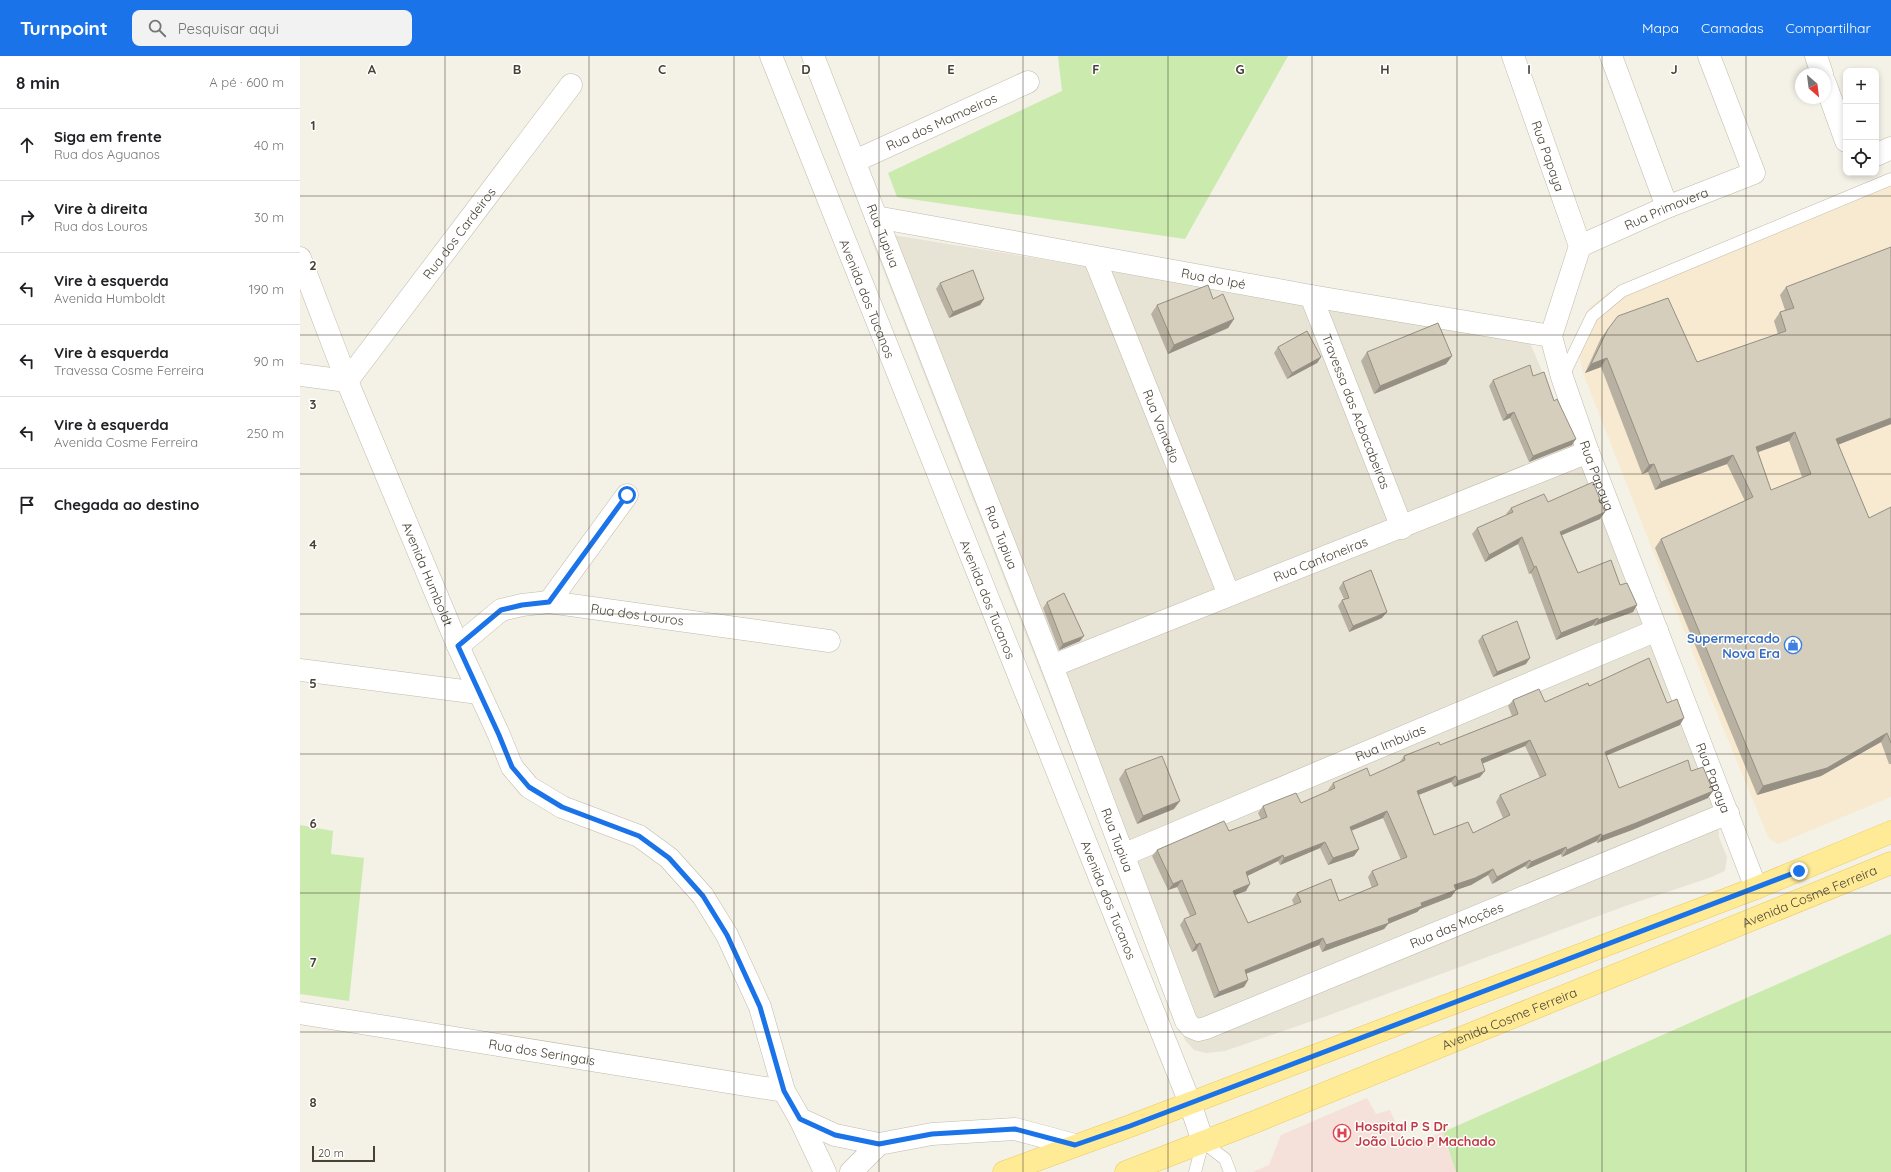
<!DOCTYPE html>
<html lang="pt">
<head>
<meta charset="utf-8">
<style>
	body { margin:0; font-family:Quicksand,sans-serif; background:#f2f2f2; color:#202124 }
	.controls { position:absolute; right:12px; top:12px; display:grid; overflow:hidden; border-radius:8px; box-shadow:0 2px 6px #0003 }
	.controls button { width:36px; height:36px; display:grid; place-items:center; padding:0; border:0; border-bottom:1px solid #e0e0e0; background:#fff; color:#202124; font:20px sans-serif }
	.compass { position:absolute; left:1495px; top:12px; width:36px; height:36px; border-radius:50%; background:#fff; box-shadow:0 2px 6px #0003; rotate:152deg }
	.scale { position:absolute; left:12px; bottom:10px; width:63px; box-sizing:border-box; padding-left:4px; border:2px solid #484235; border-top:0; font-size:11px; line-height:14px; white-space:nowrap; color:#484235; -webkit-text-stroke:3px #fff; paint-order:stroke }
	.stop { position:absolute; width:12px; height:12px; margin:-9px; border:3px solid #1a73e8; border-radius:50%; background:#fff }
	.stop.end { background:#1a73e8; border-color:#fff; box-shadow:0 1px 4px #0008 }
	.list { margin:0; padding:0; list-style:none }
	h2 { display:flex; justify-content:space-between; align-items:center; height:52px; margin:0; padding:0 16px; font-size:17px }
	h2 small { font-size:13px; font-weight:400; color:#757577 }
	.list li { display:grid; grid-template-columns:26px 1fr auto; gap:12px; align-items:center; box-sizing:border-box; height:72px; padding:0 16px; border-top:1px solid #e0e0e0 }
	.list b { display:block; font-size:15px; white-space:nowrap }
	.list p { margin:0; font-size:13px; white-space:nowrap; color:#757577 }
	.list em { font-size:13px; font-style:normal; color:#757577 }
	.icon { flex:none; width:22px; height:22px; fill:none; stroke:currentColor; stroke-width:2; stroke-linecap:round; stroke-linejoin:round }
	.map { position:relative; flex:none; width:1591px; height:1116px; overflow:hidden }
	header { display:flex; align-items:center; gap:24px; box-sizing:border-box; height:56px; padding:0 20px; background:#1a73e8; color:#fff }
	header strong { font-size:19px }
	nav { display:flex; gap:22px; margin-inline-start:auto; font-size:14px }
	.search { width:280px; height:36px; background:#f2f2f2; display:flex; align-items:center; gap:10px; box-sizing:border-box; padding:0 14px; border-radius:8px; color:#757577; font-size:15px }
	main { display:flex }
	aside { flex:1; background:#fff }
	.map>svg:first-child { display:block }
</style>
</head>
<body>
<header>
<strong>Turnpoint</strong>
<div class="search"><svg class="icon" aria-label="search" viewBox="0 0 24 24"><circle cx="10" cy="10" r="6"/><path d="M15 15l6 6"/></svg>Pesquisar aqui</div>
<nav><a>Mapa</a><a>Camadas</a><a>Compartilhar</a></nav>
</header>
<main>
<aside>
<h2>8 min<small>A pé · 600 m</small></h2>
<ul class="list">
<li><svg class="icon" aria-label="ahead" viewBox="0 0 24 24"><path d="M12 20V5M6 11l6-6 6 6"/></svg><div><b>Siga em frente</b><p>Rua dos Aguanos</p></div><em>40 m</em></li>
<li><svg class="icon" aria-label="right" viewBox="0 0 24 24"><path d="M7 20v-9h11M14 6l5 5-5 5"/></svg><div><b>Vire à direita</b><p>Rua dos Louros</p></div><em>30 m</em></li>
<li><svg class="icon" aria-label="left" viewBox="0 0 24 24"><path d="M17 20v-9H6M10 6l-5 5 5 5"/></svg><div><b>Vire à esquerda</b><p>Avenida Humboldt</p></div><em>190 m</em></li>
<li><svg class="icon" aria-label="left" viewBox="0 0 24 24"><path d="M17 20v-9H6M10 6l-5 5 5 5"/></svg><div><b>Vire à esquerda</b><p>Travessa Cosme Ferreira</p></div><em>90 m</em></li>
<li><svg class="icon" aria-label="left" viewBox="0 0 24 24"><path d="M17 20v-9H6M10 6l-5 5 5 5"/></svg><div><b>Vire à esquerda</b><p>Avenida Cosme Ferreira</p></div><em>250 m</em></li>
<li><svg class="icon" aria-label="arrive" viewBox="0 0 24 24"><path d="M6 21V4h12l-3 4 3 4H6"/></svg><div><b>Chegada ao destino</b></div></li>
</ul>
</aside>
<div class="map">
<svg width="1591" height="1116" viewBox="0 0 1591 1116">
	<rect width="100%" height="100%" fill="#f4f1e7"/>
	<path fill="#e8e4d5" d="M 568,175 L 1185,275 L 1230,287 L 1291,429 L 1418,761 L 1419,781 L 1427,801 L 1425,815 L 1409,822 L 1331,848 L 1024,961 L 925,995 L 906,997 L 894,994 L 885,984 L 881,975 Z"/>
	<path fill="#f7ead1" d="M 1591,116 L 1591,741 L 1478,788 L 1469,783 L 1407,633 L 1283,317 L 1279,298 L 1284,266 L 1286,257 L 1291,250 L 1309,236 Z"/>
	<path fill="#f5e0da" d="M 1067,1042 L 1076,1058 L 1090,1054 L 1106,1091 L 1143,1076 L 1156,1116 L 953,1116 L 969,1109 L 981,1079 Z"/>
	<g fill="#caeaae">
		<path d="M 758,0 L 988,0 L 885,183 L 597,141 L 588,117 L 762,35 Z"/>
		<path d="M 0,769 L 33,775 L 31,798 L 64,802 L 49,945 L 0,938 Z"/>
		<path d="M 1591,878 L 1591,1116 L 1156,1116 L 1143,1076 Z"/>
	</g>
	<g fill="none" stroke-linecap="round" stroke-linejoin="round">
		<defs>
			<g id="lane">
				<path d="M 1263,320 L 1292,260 L 1322,235 L 1591,123"/>
				<path d="M 895,1116 L 903,1086 L 925,1103 L 930,1116"/>
			</g>
			<g id="street">
				<path id="s1" d="M 471,0 C 609,350 751,698 890,1047 L 903,1086"/>
				<path id="s2" d="M 513,0 L 752,610 L 886,965 L 891,971 L 898,974 L 906,972 L 1428,757"/>
				<path id="s3" d="M 1213,0 L 1280,190 L 1251,280 L 1262,321 L 1288,396 L 1456,832"/>
				<path d="M 1311,0 L 1367,151"/>
				<path d="M 1516,0 L 1522,18"/>
				<path d="M 1525,27 L 1546,85"/>
				<path d="M 1576,99 L 1591,92"/>
				<path id="s4" d="M 555,105 L 728,26"/>
				<path id="s5" d="M 576,161 L 1011,240 L 1251,280"/>
				<path id="s6" d="M 1280,190 L 1367,151 L 1454,117 L 1409,0"/>
				<path id="s7" d="M 794,201 L 929,539"/>
				<path id="s8" d="M 0,202 L 47,325 L 158,590 L 199,679 L 212,711 L 229,731 L 262,751 L 339,780 L 369,802 L 403,840 L 427,879 L 460,951 L 484,1035 L 500,1063 L 525,1116"/>
				<path id="s9" d="M 1011,240 L 1102,472"/>
				<path id="s10" d="M 0,319 L 47,325 L 271,29"/>
				<path d="M 249,546 L 327,439"/>
				<path id="s11" d="M 158,590 L 201,554 L 222,549 L 249,546 L 529,585"/>
				<path id="s12" d="M 752,610 L 1288,396"/>
				<path d="M 0,614 L 179,637"/>
				<path id="s13" d="M 823,799 L 1357,574"/>
				<path id="s14" d="M 0,957 L 484,1035"/>
				<path d="M 500,1063 L 535,1079 L 579,1088 L 632,1078 L 715,1073 L 775,1089"/>
				<path d="M 551,1116 L 579,1088"/>
			</g>
			<g id="primary">
				<path d="M 704,1116 L 830,1070 L 1456,832 L 1591,776"/>
				<path id="s15" d="M 826,1116 L 957,1065 L 1591,807"/>
			</g>
		</defs>
		<use href="#lane" stroke="#c0baa9" stroke-width="13"/>
		<use href="#street" stroke="#c0baa9" stroke-width="23"/>
		<use href="#primary" stroke="#e9cc60" stroke-width="23"/>
		<use href="#lane" stroke="#fff" stroke-width="12"/>
		<use href="#street" stroke="#fff" stroke-width="22"/>
		<use href="#primary" stroke="#ffea95" stroke-width="22"/>
	</g>
	<g fill="#b8b1a2" fill-rule="evenodd">
		<path d="M 1591,191 L 1591,368 L 1538,388 L 1569,462 L 1591,451 L 1591,708 L 1589,708 L 1581,686 L 1521,720 L 1457,739 L 1355,492 L 1361,483 L 1445,445 L 1427,408 L 1355,434 L 1348,416 L 1342,418 L 1301,311 L 1285,317 L 1301,282 L 1308,273 L 1397,306 L 1478,278 L 1474,265 L 1480,256 L 1485,254 L 1480,239 L 1486,231 ZM 1489,385 L 1502,421 L 1471,434 L 1458,396 Z"/>
		<path d="M 640,227 L 684,243 L 680,249 L 649,262 L 636,233 Z"/>
		<path d="M 913,243 L 934,263 L 928,272 L 868,298 L 851,258 L 857,249 Z"/>
		<path d="M 978,291 L 1021,301 L 1017,307 L 987,323 L 974,297 Z"/>
		<path d="M 1067,296 L 1152,300 L 1146,308 L 1074,338 L 1061,305 Z"/>
		<path d="M 1233,320 L 1254,345 L 1272,389 L 1229,406 L 1210,362 L 1203,365 L 1189,330 L 1193,324 Z"/>
		<path d="M 1248,446 L 1300,463 L 1262,479 L 1278,517 L 1320,529 L 1337,549 L 1333,556 L 1294,570 L 1293,569 L 1256,584 L 1231,517 L 1229,518 L 1218,488 L 1185,506 L 1172,478 L 1177,472 L 1207,459 L 1206,458 L 1211,452 Z"/>
		<path d="M 1043,526 L 1082,562 L 1049,576 L 1038,550 L 1042,544 L 1044,543 L 1039,532 Z"/>
		<path d="M 747,546 L 780,585 L 759,594 L 743,552 Z"/>
		<path d="M 1182,580 L 1226,608 L 1193,621 L 1178,585 Z"/>
		<path d="M 1289,630 L 1367,647 L 1380,669 L 1306,700 L 1319,732 L 1391,715 L 1413,735 L 1408,742 L 1332,774 L 1297,787 L 1297,785 L 1262,801 L 1261,798 L 1227,813 L 1225,810 L 1192,828 L 1188,819 L 1171,829 L 1156,834 L 1151,841 L 1120,853 L 1117,856 L 1088,868 L 1084,873 L 1022,896 L 1019,889 L 946,918 L 948,924 L 944,931 L 914,942 L 896,894 L 892,896 L 880,869 L 884,863 L 890,860 L 877,831 L 868,834 L 852,800 L 857,794 L 929,775 L 961,763 L 958,757 L 963,750 L 1001,747 L 1029,735 L 1028,734 L 1033,727 L 1070,720 L 1099,707 L 1104,700 L 1140,689 L 1212,660 L 1208,650 L 1213,644 L 1245,646 ZM 1225,690 L 1240,722 L 1200,739 L 1196,746 L 1203,762 L 1173,777 L 1134,779 L 1119,739 L 1151,726 L 1154,731 L 1180,721 L 1182,708 ZM 1083,762 L 1101,804 L 1072,815 L 1068,821 L 1072,832 L 1039,845 L 997,837 L 992,844 L 994,849 L 948,867 L 935,839 L 946,835 L 947,820 L 978,805 L 980,809 L 1020,792 L 1028,809 L 1054,800 L 1059,793 L 1051,775 Z"/>
		<path d="M 825,714 L 874,753 L 837,768 L 819,723 Z"/>
	</g>
	<g fill="#969084">
		<path d="M 684,243 L 680,249 L 649,262 L 653,256 Z"/>
		<path d="M 934,263 L 928,272 L 868,298 L 874,289 Z"/>
		<path d="M 1152,300 L 1146,308 L 1074,338 L 1080,330 Z"/>
		<path d="M 1021,301 L 1017,307 L 987,323 L 992,317 Z"/>
		<path d="M 1307,302 L 1301,311 L 1285,317 L 1291,308 Z"/>
		<path d="M 1214,356 L 1210,362 L 1203,365 L 1207,359 Z"/>
		<path d="M 1591,362 L 1591,368 L 1530,392 L 1536,383 Z"/>
		<path d="M 1495,376 L 1489,385 L 1450,399 L 1456,391 Z"/>
		<path d="M 1276,383 L 1272,389 L 1229,406 L 1233,400 Z"/>
		<path d="M 1433,399 L 1427,408 L 1355,434 L 1361,426 Z"/>
		<path d="M 1354,408 L 1348,416 L 1342,418 L 1349,409 Z"/>
		<path d="M 1305,456 L 1300,463 L 1255,482 L 1260,476 Z"/>
		<path d="M 1222,481 L 1218,488 L 1185,506 L 1189,499 Z"/>
		<path d="M 1236,510 L 1231,517 L 1229,518 L 1234,511 Z"/>
		<path d="M 1337,549 L 1333,556 L 1294,570 L 1298,564 Z"/>
		<path d="M 1087,556 L 1082,562 L 1049,576 L 1053,570 Z"/>
		<path d="M 1298,562 L 1293,569 L 1256,584 L 1261,577 Z"/>
		<path d="M 784,580 L 780,585 L 759,594 L 763,588 Z"/>
		<path d="M 1230,602 L 1226,608 L 1193,621 L 1197,616 Z"/>
		<path d="M 1384,662 L 1380,669 L 1300,702 L 1305,696 Z"/>
		<path d="M 1587,677 L 1581,686 L 1521,720 L 1457,739 L 1463,730 Z"/>
		<path d="M 1230,684 L 1225,690 L 1176,710 L 1181,703 Z"/>
		<path d="M 1185,715 L 1180,721 L 1154,731 L 1158,725 Z"/>
		<path d="M 1156,720 L 1151,726 L 1113,741 L 1117,735 Z"/>
		<path d="M 1413,735 L 1408,742 L 1332,774 L 1297,787 L 1302,780 Z"/>
		<path d="M 880,745 L 874,753 L 837,768 L 843,760 Z"/>
		<path d="M 1087,755 L 1083,762 L 1045,777 L 1050,771 Z"/>
		<path d="M 1301,778 L 1297,785 L 1262,801 L 1267,794 Z"/>
		<path d="M 1025,786 L 1020,792 L 980,809 L 984,802 Z"/>
		<path d="M 1266,791 L 1261,798 L 1227,813 L 1231,806 Z"/>
		<path d="M 1059,793 L 1054,800 L 1028,809 L 1033,802 Z"/>
		<path d="M 983,799 L 978,805 L 941,823 L 946,816 Z"/>
		<path d="M 1230,804 L 1225,810 L 1192,828 L 1197,821 Z"/>
		<path d="M 1193,813 L 1188,819 L 1171,829 L 1150,836 L 1154,829 Z"/>
		<path d="M 882,824 L 877,831 L 868,834 L 873,828 Z"/>
		<path d="M 950,828 L 946,835 L 929,841 L 933,835 Z"/>
		<path d="M 1156,834 L 1151,841 L 1120,853 L 1117,856 L 1088,868 L 1084,873 L 1022,896 L 1026,889 L 1088,863 L 1121,847 Z"/>
		<path d="M 1023,882 L 1019,889 L 940,920 L 945,914 Z"/>
		<path d="M 900,887 L 896,894 L 892,896 L 896,889 Z"/>
		<path d="M 948,924 L 944,931 L 914,942 L 919,936 Z"/>
	</g>
	<g fill="#d6cebc" stroke="#969084" fill-rule="evenodd">
		<path d="M 1591,191 L 1591,362 L 1536,383 L 1569,462 L 1591,451 L 1591,687 L 1587,677 L 1527,712 L 1463,730 L 1361,483 L 1453,441 L 1433,399 L 1361,426 L 1354,408 L 1349,409 L 1307,302 L 1291,308 L 1308,273 L 1318,260 L 1368,242 L 1397,306 L 1486,275 L 1480,256 L 1494,252 L 1486,231 ZM 1495,376 L 1511,418 L 1471,434 L 1456,391 Z"/>
		<path d="M 673,214 L 684,243 L 653,256 L 640,227 Z"/>
		<path d="M 908,229 L 913,243 L 923,238 L 934,263 L 874,289 L 857,249 Z"/>
		<path d="M 1138,267 L 1152,300 L 1080,330 L 1067,296 Z"/>
		<path d="M 1007,275 L 1021,301 L 992,317 L 978,291 Z"/>
		<path d="M 1230,309 L 1233,320 L 1244,316 L 1254,345 L 1257,343 L 1276,383 L 1233,400 L 1214,356 L 1207,359 L 1193,324 Z"/>
		<path d="M 1293,426 L 1305,456 L 1260,476 L 1278,517 L 1311,504 L 1320,529 L 1327,527 L 1337,549 L 1298,564 L 1298,562 L 1261,577 L 1236,510 L 1234,511 L 1222,481 L 1189,499 L 1177,472 L 1213,456 L 1211,452 L 1244,438 L 1248,446 Z"/>
		<path d="M 1071,514 L 1087,556 L 1053,570 L 1042,544 L 1049,542 L 1043,526 Z"/>
		<path d="M 764,537 L 784,580 L 763,588 L 747,546 Z"/>
		<path d="M 1217,565 L 1230,602 L 1197,616 L 1182,580 Z"/>
		<path d="M 1349,602 L 1367,647 L 1377,643 L 1384,662 L 1305,696 L 1319,732 L 1388,704 L 1391,715 L 1403,711 L 1413,735 L 1336,767 L 1302,780 L 1301,778 L 1267,794 L 1266,791 L 1231,806 L 1230,804 L 1197,821 L 1193,813 L 1175,822 L 1154,829 L 1156,834 L 1121,847 L 1122,850 L 1088,863 L 1089,867 L 1026,889 L 1023,882 L 945,914 L 948,924 L 919,936 L 900,887 L 896,889 L 884,863 L 896,858 L 882,824 L 873,828 L 857,794 L 924,765 L 929,775 L 967,761 L 963,750 L 996,737 L 1001,747 L 1035,732 L 1033,727 L 1067,712 L 1070,720 L 1105,704 L 1104,700 L 1139,686 L 1140,689 L 1218,658 L 1213,644 L 1239,633 L 1245,646 L 1288,627 L 1289,630 ZM 1230,684 L 1246,719 L 1200,739 L 1210,759 L 1173,777 L 1168,766 L 1134,779 L 1117,735 L 1156,720 L 1158,725 L 1185,715 L 1181,703 ZM 1087,755 L 1107,801 L 1072,815 L 1078,829 L 1039,845 L 1031,823 L 997,837 L 1001,846 L 948,867 L 933,835 L 950,828 L 946,816 L 983,799 L 984,802 L 1025,786 L 1033,802 L 1059,793 L 1050,771 Z"/>
		<path d="M 862,700 L 880,745 L 843,760 L 825,714 Z"/>
	</g>
	<g fill="none" stroke-linecap="round" stroke-linejoin="round">
		<path stroke="#1a73e8" stroke-width="5" d="M 327,439 L 249,546 L 222,549 L 201,554 L 158,590 L 199,679 L 212,711 L 229,731 L 262,751 L 339,780 L 369,802 L 403,840 L 427,879 L 460,951 L 484,1035 L 500,1063 L 535,1079 L 579,1088 L 632,1078 L 715,1073 L 775,1089 L 830,1070 L 1499,815"/>
	</g>
	<path fill="none" stroke="#484235" stroke-width="1" stroke-opacity="0.55" d="M 145,0 L 145,1116M 289,0 L 289,1116M 434,0 L 434,1116M 579,0 L 579,1116M 723,0 L 723,1116M 868,0 L 868,1116M 1012,0 L 1012,1116M 1157,0 L 1157,1116M 1302,0 L 1302,1116M 1446,0 L 1446,1116M 0,140 L 1591,140M 0,279 L 1591,279M 0,418 L 1591,418M 0,558 L 1591,558M 0,698 L 1591,698M 0,837 L 1591,837M 0,976 L 1591,976"/>
	<defs>
		<symbol id="shop-ring" viewBox="-11 -11 22 22"><circle r="9.5" fill="#fff" stroke="#3f7fe0" stroke-width="1.5"/><path d="M-5-2.5h2.3a2.7 3.5 0 0 1 5.4 0H5L5.5 6h-11ZM-1.5-2.5h3a1.5 2.3 0 0 0-3 0Z" fill="#3f7fe0"/></symbol>
		<symbol id="hospital-ring" viewBox="-11 -11 22 22"><circle r="9.5" fill="#fff" stroke="#e0444e" stroke-width="1.5"/><path d="M-5-5h3v3.5h4V-5h3V5h-3V1.5h-4V5h-3Z" fill="#e0444e"/></symbol>
	</defs>
	<g fill-rule="evenodd">
		<use href="#shop-ring" x="1483" y="579" width="20" height="20"/>
		<use href="#hospital-ring" x="1032" y="1067" width="20" height="20"/>
	</g>
	<g text-anchor="middle" stroke-width="3" stroke-linejoin="round" paint-order="stroke">
		<g font-size="13" fill="#484235" stroke="#fff">
			<text dy="5" stroke="none"><textPath href="#s4" startOffset="95">Rua dos Mamoeiros</textPath></text>
			<text dy="5" stroke="none"><textPath href="#s3" startOffset="106">Rua Papaya</textPath></text>
			<text dy="5" stroke="none"><textPath href="#s6" startOffset="94">Rua Primavera</textPath></text>
			<text dy="5" stroke="none"><textPath href="#s10" startOffset="233">Rua dos Cardeiros</textPath></text>
			<text dy="5" stroke="none"><textPath href="#s2" startOffset="193">Rua Tupiua</textPath></text>
			<text dy="5" stroke="none"><textPath href="#s5" startOffset="343">Rua do Ipé</textPath></text>
			<text dy="5" stroke="none"><textPath href="#s1" startOffset="261">Avenida dos Tucanos</textPath></text>
			<text dy="5" stroke="none"><textPath href="#s9" startOffset="124">Travessa das Acbacabeiras</textPath></text>
			<text dy="5" stroke="none"><textPath href="#s7" startOffset="182">Rua Vanadio</textPath></text>
			<text dy="5" stroke="none"><textPath href="#s3" startOffset="443">Rua Papaya</textPath></text>
			<text dy="5" stroke="none"><textPath href="#s2" startOffset="517">Rua Tupiua</textPath></text>
			<text dy="5" stroke="none"><textPath href="#s12" startOffset="289">Rua Canfoneiras</textPath></text>
			<text dy="5" stroke="none"><textPath href="#s8" startOffset="341">Avenida Humboldt</textPath></text>
			<text dy="5" stroke="none"><textPath href="#s1" startOffset="585">Avenida dos Tucanos</textPath></text>
			<text dy="5" stroke="none"><textPath href="#s11" startOffset="194">Rua dos Louros</textPath></text>
			<text dy="5" stroke="none"><textPath href="#s13" startOffset="290">Rua Imbuias</textPath></text>
			<text dy="5" stroke="none"><textPath href="#s3" startOffset="767">Rua Papaya</textPath></text>
			<text dy="5" stroke="none"><textPath href="#s2" startOffset="841">Rua Tupiua</textPath></text>
			<text dy="5" stroke="none"><textPath href="#s15" startOffset="737">Avenida Cosme Ferreira</textPath></text>
			<text dy="5" stroke="none"><textPath href="#s1" startOffset="909">Avenida dos Tucanos</textPath></text>
			<text dy="5" stroke="none"><textPath href="#s2" startOffset="1329">Rua das Moções</textPath></text>
			<text dy="5" stroke="none"><textPath href="#s15" startOffset="413">Avenida Cosme Ferreira</textPath></text>
			<text dy="5" stroke="none"><textPath href="#s14" startOffset="245">Rua dos Seringais</textPath></text>
		</g>
		<g font-size="13" font-weight="bold" fill="#366cbe" stroke="#fff" text-anchor="end">
			<text x="1480" y="587">Supermercado<tspan x="1480" dy="15">Nova Era</tspan></text>
		</g>
		<g font-size="13" font-weight="bold" fill="#be3a42" stroke="#fff" text-anchor="start">
			<text x="1055" y="1075">Hospital P S Dr<tspan x="1055" dy="15">João Lúcio P Machado</tspan></text>
		</g>
	</g>
	<g font-size="13" text-anchor="middle" font-weight="bold" fill="#484235" stroke="#fff" stroke-width="3" stroke-linejoin="round" paint-order="stroke">
		<text x="72" y="18">A</text>
		<text x="217" y="18">B</text>
		<text x="362" y="18">C</text>
		<text x="506" y="18">D</text>
		<text x="651" y="18">E</text>
		<text x="796" y="18">F</text>
		<text x="940" y="18">G</text>
		<text x="1085" y="18">H</text>
		<text x="1229" y="18">I</text>
		<text x="1374" y="18">J</text>
		<text x="13" y="74">1</text>
		<text x="13" y="214">2</text>
		<text x="13" y="353">3</text>
		<text x="13" y="493">4</text>
		<text x="13" y="632">5</text>
		<text x="13" y="772">6</text>
		<text x="13" y="911">7</text>
		<text x="13" y="1051">8</text>
	</g>
</svg>
<div class="controls">
<button>+</button>
<button>−</button>
<button><svg class="icon" aria-label="locate" viewBox="0 0 24 24"><circle cx="12" cy="12" r="6"/><path d="M12 2v4M12 18v4M2 12h4M18 12h4"/></svg></button>
</div>
<svg class="compass" viewBox="-18 -18 36 36"><path d="M0-13l5 13h-10z" fill="#e53935"/><path d="M0 13l5-13h-10z" fill="#757577"/></svg>
<div class="scale">20 m</div>
<div class="stop" style="left:327px;top:439px"></div>
<div class="stop end" style="left:1499px;top:815px"></div>
</div>
</main>
</body>
</html>
